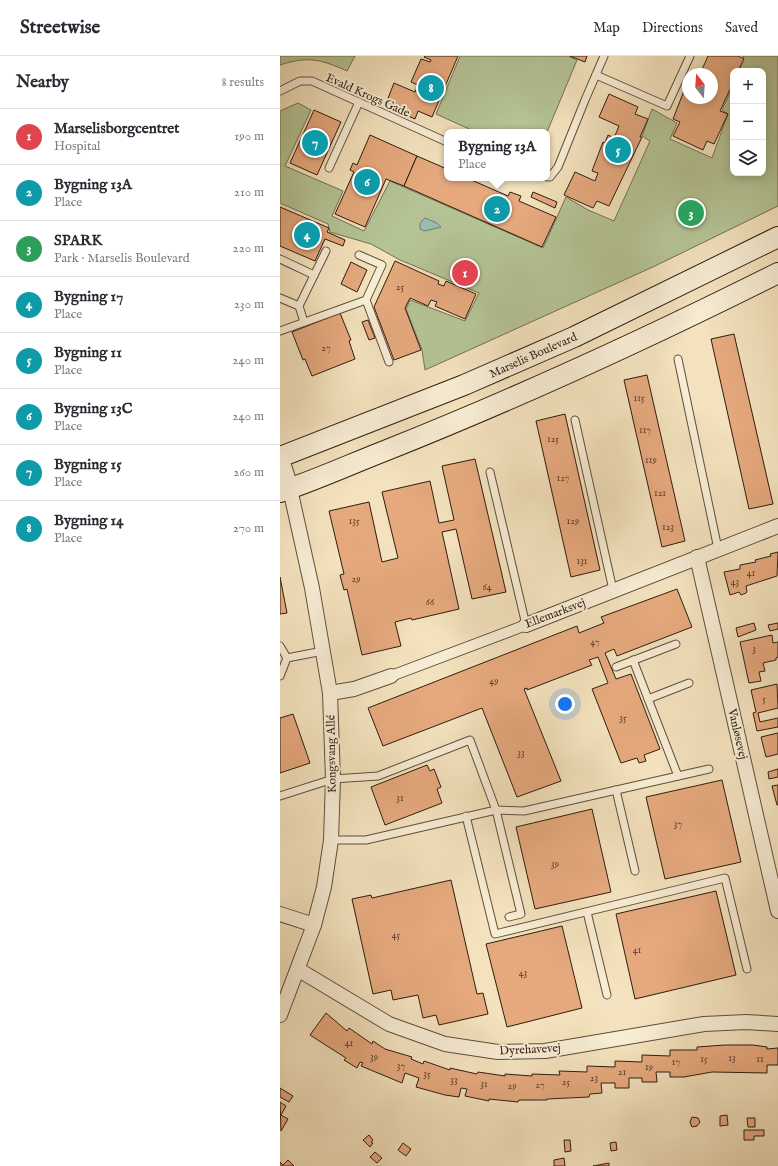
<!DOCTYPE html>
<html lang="en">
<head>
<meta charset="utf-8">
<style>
	body { margin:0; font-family:"IM FELL English",serif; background:#f2f2f3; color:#2b2b33 }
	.controls { position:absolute; right:12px; top:12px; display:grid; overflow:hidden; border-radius:8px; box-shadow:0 2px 10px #0003 }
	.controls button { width:36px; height:36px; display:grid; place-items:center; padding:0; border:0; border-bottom:1px solid #e1e1e2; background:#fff; color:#2b2b33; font:20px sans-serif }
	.compass { position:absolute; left:402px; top:12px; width:36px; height:36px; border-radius:50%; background:#fff; box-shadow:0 2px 10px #0003; rotate:343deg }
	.you { position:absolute; left:285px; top:648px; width:14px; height:14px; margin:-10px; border:3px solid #fff; border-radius:50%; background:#1a73e8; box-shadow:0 0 0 6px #1a73e833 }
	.badge { display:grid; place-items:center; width:26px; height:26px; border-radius:50%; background:#b45309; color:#fff; font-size:13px; font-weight:700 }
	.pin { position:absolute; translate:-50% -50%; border:2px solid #fff; box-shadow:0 1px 4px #0006 }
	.popup { position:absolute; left:164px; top:73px; width:106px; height:52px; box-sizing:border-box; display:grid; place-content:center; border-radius:8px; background:#fff; filter:drop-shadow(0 1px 3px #0005); font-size:13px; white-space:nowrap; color:#7c7c81 }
	.popup b { font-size:15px; color:#2b2b33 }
	.popup::after { content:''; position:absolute; left:50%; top:100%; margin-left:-8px; border:8px solid transparent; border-top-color:#fff }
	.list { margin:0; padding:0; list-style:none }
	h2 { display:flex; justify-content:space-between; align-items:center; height:52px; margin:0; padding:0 16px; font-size:17px }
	h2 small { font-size:13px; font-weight:400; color:#7c7c81 }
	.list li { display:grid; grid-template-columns:26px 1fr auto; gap:12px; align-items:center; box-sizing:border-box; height:56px; padding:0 16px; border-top:1px solid #e1e1e2 }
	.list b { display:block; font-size:15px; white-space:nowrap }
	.list p { margin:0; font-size:13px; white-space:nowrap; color:#7c7c81 }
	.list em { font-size:13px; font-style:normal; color:#7c7c81 }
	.icon { flex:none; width:22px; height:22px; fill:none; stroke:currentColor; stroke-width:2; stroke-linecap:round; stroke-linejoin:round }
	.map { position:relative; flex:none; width:498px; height:1110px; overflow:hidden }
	header { display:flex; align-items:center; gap:24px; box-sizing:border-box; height:56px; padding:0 20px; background:#fff; border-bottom:1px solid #e1e1e2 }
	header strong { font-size:19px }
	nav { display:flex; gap:22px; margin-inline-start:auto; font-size:14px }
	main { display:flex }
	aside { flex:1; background:#fff }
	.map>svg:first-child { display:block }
</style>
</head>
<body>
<header>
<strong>Streetwise</strong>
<nav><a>Map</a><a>Directions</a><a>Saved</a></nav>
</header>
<main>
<aside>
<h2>Nearby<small>8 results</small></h2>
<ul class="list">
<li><span class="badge" style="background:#e0444e">1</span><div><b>Marselisborgcentret</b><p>Hospital</p></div><em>190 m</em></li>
<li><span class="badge" style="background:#0f9aa8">2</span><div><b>Bygning 13A</b><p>Place</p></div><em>210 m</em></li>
<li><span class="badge" style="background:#2e9e5b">3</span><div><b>SPARK</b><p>Park · Marselis Boulevard</p></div><em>220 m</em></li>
<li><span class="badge" style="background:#0f9aa8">4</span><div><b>Bygning 17</b><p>Place</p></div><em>230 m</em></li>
<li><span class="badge" style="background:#0f9aa8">5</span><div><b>Bygning 11</b><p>Place</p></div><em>240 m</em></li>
<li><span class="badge" style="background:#0f9aa8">6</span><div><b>Bygning 13C</b><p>Place</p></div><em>240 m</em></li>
<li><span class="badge" style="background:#0f9aa8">7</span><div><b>Bygning 15</b><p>Place</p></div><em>260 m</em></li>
<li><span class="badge" style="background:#0f9aa8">8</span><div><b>Bygning 14</b><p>Place</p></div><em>270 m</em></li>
</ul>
</aside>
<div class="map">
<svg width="498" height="1110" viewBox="0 0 498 1110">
	<rect width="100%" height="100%" fill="#f3e2bd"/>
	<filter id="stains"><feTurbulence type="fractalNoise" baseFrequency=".005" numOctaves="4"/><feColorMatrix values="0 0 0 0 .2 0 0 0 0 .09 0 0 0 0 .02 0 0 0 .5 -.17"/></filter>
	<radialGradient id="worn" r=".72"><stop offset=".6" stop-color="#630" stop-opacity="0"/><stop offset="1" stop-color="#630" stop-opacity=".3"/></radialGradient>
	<g fill="#b5c495" stroke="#727052">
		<path d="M 0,0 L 75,0 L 67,15 C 40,3 28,0 0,9 Z"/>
		<path d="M 180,0 L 288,0 L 297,4 L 267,76 L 196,76 L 156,58 Z"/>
		<path d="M 462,0 L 498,0 L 498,150 L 375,210 L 145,314 L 142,294 L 126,253 L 130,244 L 185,265 L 199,237 L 120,204 L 91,188 L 50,176 L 48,168 L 0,147 L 0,55 L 18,47 L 31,54 L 5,110 L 63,135 L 52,160 L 84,175 L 110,125 L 263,192 L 286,141 L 308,154 L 334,165 L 370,85 L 362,80 L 372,53 L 397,67 L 390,83 L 432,102 L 448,58 L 442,54 L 453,30 L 453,117 L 483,117 L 483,15 L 459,15 L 464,1 Z"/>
	</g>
	<path fill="#9bbdb4" stroke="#6f7d72" d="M 145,162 L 157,167 L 161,171 L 145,175 L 140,173 L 140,167 Z"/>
	<g fill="#e6a97e" stroke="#2e1c10">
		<path d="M 145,0 L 178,0 L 152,61 L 138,55 L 135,63 L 105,50 L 114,27 L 135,36 L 138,29 L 131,26 L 141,3 L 150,6 L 151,4 L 144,1 Z"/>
		<path d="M 290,0 L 307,0 L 305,6 Z"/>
		<path d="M 428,0 L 458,0 L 464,3 L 458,15 L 453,15 L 453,27 L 440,55 L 448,58 L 434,88 L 427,85 L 423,94 L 393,80 L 400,66 L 393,63 L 407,27 L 408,42 L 432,42 L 432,18 L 420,18 Z"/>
		<path d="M 329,38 L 358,51 L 355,58 L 368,63 L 360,81 L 362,81 L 329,150 L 317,145 L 313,152 L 284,139 L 295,116 L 315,125 L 318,117 L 312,115 L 323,86 L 325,87 L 328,79 L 334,82 L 339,70 L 319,61 Z"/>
		<path d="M 34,54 L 61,66 L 37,119 L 10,107 Z"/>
		<path d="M 90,79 L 137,100 L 124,130 L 106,123 L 85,171 L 55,158 L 74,116 L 70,114 L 73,107 L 77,109 Z"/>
		<path d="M 137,100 L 167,113 L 167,122 L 187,122 L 228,140 L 230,136 L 241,140 L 239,145 L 276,161 L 262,191 L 124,130 Z"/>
		<path d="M 253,136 L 277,146 L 275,152 L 251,141 Z"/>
		<path d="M 0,151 L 49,172 L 47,176 L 65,184 L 63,190 L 45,183 L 35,205 L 0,190 Z"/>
		<path d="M 115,205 L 159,225 L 158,228 L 164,230 L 166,225 L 196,238 L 185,263 L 155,250 L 157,246 L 151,244 L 148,250 L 130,242 L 125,252 L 141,294 L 114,304 L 94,251 Z"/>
		<path d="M 71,206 L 87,214 L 77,236 L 61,228 Z"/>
		<path d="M 60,257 L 71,284 L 69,285 L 75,303 L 32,320 L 25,303 L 23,304 L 12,276 Z"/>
		<path d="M 88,264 L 95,282 L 89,284 L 82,266 Z"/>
		<path d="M 454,278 L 493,448 L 469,453 L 431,283 Z"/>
		<path d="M 367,319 L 405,485 L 382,491 L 344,324 Z"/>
		<path d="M 285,358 L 320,514 L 291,521 L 256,365 Z"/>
		<path d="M 195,403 L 226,536 L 192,543 L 176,473 L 162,476 L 179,553 L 132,564 L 131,562 L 115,566 L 121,590 L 82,599 L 67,533 L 64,534 L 62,527 L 60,519 L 64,518 L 49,455 L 89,446 L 102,506 L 118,502 L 102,436 L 150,425 L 159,467 L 174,464 L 162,410 Z"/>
		<path d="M 498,496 L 497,520 L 466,530 L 467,536 L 466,537 L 461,539 L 459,536 L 450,539 L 444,516 L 460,513 L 460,509 L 476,506 L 475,504 L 491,500 L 490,498 Z"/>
		<path d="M 0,521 L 7,557 L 0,558 Z"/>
		<path d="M 397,533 L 412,571 L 337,600 L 334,593 L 325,597 L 336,623 L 351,618 L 380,693 L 364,699 L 366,705 L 359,707 L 357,702 L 341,707 L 312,633 L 328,627 L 318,601 L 309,604 L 312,609 L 247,634 L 247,632 L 244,633 L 281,725 L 237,741 L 202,652 L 103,690 L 88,652 L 297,570 L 299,577 L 324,567 L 321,561 Z"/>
		<path d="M 474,567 L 476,574 L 458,581 L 456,572 Z"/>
		<path d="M 498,567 L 498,573 L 490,575 L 488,569 Z"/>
		<path d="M 492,579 L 493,587 L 498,586 L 498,601 L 496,602 L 496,604 L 483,607 L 485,615 L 479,616 L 481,625 L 469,627 L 460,586 Z"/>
		<path d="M 497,628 L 498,652 L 478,657 L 480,666 L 498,662 L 498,671 L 477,675 L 473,657 L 476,656 L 471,634 Z"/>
		<path d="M 13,658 L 30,707 L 0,717 L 0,662 Z"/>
		<path d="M 498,677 L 498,698 L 486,701 L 481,681 Z"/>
		<path d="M 147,709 L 150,715 L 154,713 L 161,731 L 157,733 L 162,747 L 105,769 L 91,731 Z"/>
		<path d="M 498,713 L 498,721 L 489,723 L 488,716 Z"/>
		<path d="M 442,724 L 461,806 L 385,823 L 366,741 Z"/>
		<path d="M 498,729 L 498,749 L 497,749 L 492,730 Z"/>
		<path d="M 312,753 L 331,836 L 255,853 L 236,771 Z"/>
		<path d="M 171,824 L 197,938 L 203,937 L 208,958 L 159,969 L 156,959 L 143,962 L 138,939 L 113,944 L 111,934 L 93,938 L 72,843 L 91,839 L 92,842 Z"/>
		<path d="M 436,835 L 456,919 L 355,943 L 336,858 Z"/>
		<path d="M 282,870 L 302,952 L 227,971 L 206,888 Z"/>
		<path d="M 46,957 L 67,975 L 69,972 L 92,988 L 93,985 L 105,993 L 132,1001 L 131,1003 L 143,1008 L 144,1005 L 170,1014 L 170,1012 L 197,1018 L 198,1016 L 225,1020 L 225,1018 L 252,1020 L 252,1018 L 280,1019 L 279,1015 L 307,1016 L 307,1010 L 335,1011 L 335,1005 L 362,1006 L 362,999 L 390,1000 L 390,994 L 417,994 L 417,991 L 445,989 L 473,989 L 487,991 L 487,993 L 498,992 L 498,1009 L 487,1009 L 487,1017 L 432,1016 L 404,1021 L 390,1021 L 390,1016 L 376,1016 L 377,1026 L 362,1026 L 362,1022 L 349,1022 L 349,1032 L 335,1032 L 335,1027 L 321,1027 L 322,1037 L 310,1038 L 309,1041 L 267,1043 L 267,1044 L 239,1044 L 238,1046 L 209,1043 L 209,1045 L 185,1040 L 187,1033 L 181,1032 L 179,1041 L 165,1039 L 136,1031 L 139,1022 L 125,1017 L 122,1027 L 81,1010 L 83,1007 L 80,1006 L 77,1012 L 64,1004 L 66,1002 L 30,979 Z"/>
		<path d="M 0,1032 L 13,1040 L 9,1046 L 0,1041 Z"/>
		<path d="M 0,1046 L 6,1050 L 1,1059 L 8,1063 L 1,1075 Z"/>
		<path d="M 447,1059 L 448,1069 L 440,1070 L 440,1060 Z"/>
		<path d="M 412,1061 L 418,1062 L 420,1066 L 417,1070 L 412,1071 L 410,1066 Z"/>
		<path d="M 467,1062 L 475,1062 L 475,1071 L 468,1071 Z"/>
		<path d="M 464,1074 L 484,1074 L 484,1080 L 474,1080 L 474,1084 L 464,1084 Z"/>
		<path d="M 89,1079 L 93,1084 L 91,1086 L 93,1087 L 90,1091 L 83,1084 Z"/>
		<path d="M 284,1084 L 290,1084 L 291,1095 L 285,1096 Z"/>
		<path d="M 336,1086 L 337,1094 L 331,1095 L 330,1087 Z"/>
		<path d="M 123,1087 L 131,1093 L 126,1100 L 118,1094 Z"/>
		<path d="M 95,1096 L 102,1102 L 97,1107 L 90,1101 Z"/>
		<path d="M 284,1102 L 285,1110 L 274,1110 L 274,1104 Z"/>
		<path d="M 8,1104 L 14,1110 L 0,1110 L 0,1106 L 3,1109 Z"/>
		<path d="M 329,1107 L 329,1110 L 313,1110 Z"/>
	</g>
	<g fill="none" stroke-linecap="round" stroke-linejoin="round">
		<defs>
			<g id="service">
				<path d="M 316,19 L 387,50 L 410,0"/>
				<path d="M 0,35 L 20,25 L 32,25 L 167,86"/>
				<path d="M 49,112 L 79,46"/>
				<path d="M 267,121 L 270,121 L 278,111 L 305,44 L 324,0"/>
				<path d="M 0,203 L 34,219"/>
				<path d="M 0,242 L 19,250"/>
				<path d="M 86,244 L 109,306"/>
				<path d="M 24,266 L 19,250 L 46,195"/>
				<path d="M 0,275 L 86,244 L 102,209 L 79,199"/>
				<path d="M 398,303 L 438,493"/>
				<path d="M 295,364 L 333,534"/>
				<path d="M 210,416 L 246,569"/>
				<path d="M 0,590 L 7,602"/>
				<path d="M 353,604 L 398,720"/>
				<path d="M 336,611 L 396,588"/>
				<path d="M 0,620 L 7,602 L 43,595"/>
				<path d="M 368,643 L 409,627"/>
				<path d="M 336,734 L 355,815"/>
				<path d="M 0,740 L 53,723 L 98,720 L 190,684 L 216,754 L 241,858 L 229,861"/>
				<path d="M 186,760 L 215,878 L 445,822 L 467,913"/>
				<path d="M 51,784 L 86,784 L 216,754 L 244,755 L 429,713"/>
				<path d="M 307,856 L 327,939"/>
			</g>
			<path id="pedestrian" d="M 111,620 L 246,569"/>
			<g id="minor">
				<path d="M 417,501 L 498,855"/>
				<path d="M 246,569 L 498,470"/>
				<path d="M 50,637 L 74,633 L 111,620"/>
				<path d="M 0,858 L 34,869"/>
				<path d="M 19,914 L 109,968 L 165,988 L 218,996 L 265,995 L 424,968 L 466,966 L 498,968"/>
				<path d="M 0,959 L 34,869 L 44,831 L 51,784 L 53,723 L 50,637 L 32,532 L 10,433"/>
			</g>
			<path id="tertiary" d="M 0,402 L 10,433"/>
			<g id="secondary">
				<path d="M 0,401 L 184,329 L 294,281 L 498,181"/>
				<path d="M 0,436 C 36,424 71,408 107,394 C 240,341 370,281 498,217"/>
			</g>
		</defs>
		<use href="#service" stroke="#5f4e3b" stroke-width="9"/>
		<use href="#pedestrian" stroke="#5f4e3b" stroke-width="12"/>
		<use href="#minor" stroke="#5f4e3b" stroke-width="16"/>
		<use href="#tertiary" stroke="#5f4e3b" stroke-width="19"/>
		<use href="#secondary" stroke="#2e1c10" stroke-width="22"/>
		<use href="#service" stroke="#f7ecd4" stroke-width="7"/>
		<use href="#pedestrian" stroke="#f7ecd4" stroke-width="10"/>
		<use href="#minor" stroke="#f7ecd4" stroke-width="14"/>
		<use href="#tertiary" stroke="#f7ecd4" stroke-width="17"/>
		<use href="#secondary" stroke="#f7ecd4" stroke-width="20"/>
	</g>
	<g text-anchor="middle" stroke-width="4" stroke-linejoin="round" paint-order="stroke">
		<g font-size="10" fill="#5c3f2c">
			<text x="120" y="234">25</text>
			<text x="46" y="295">27</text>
			<text x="359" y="345">115</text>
			<text x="365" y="377">117</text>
			<text x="273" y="386">125</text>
			<text x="371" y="407">119</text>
			<text x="283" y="425">127</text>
			<text x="380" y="440">121</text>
			<text x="74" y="468">135</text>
			<text x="293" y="468">129</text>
			<text x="388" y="474">123</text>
			<text x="302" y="508">131</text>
			<text x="471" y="520">41</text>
			<text x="76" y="526">29</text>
			<text x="455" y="529">43</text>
			<text x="207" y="534">64</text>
			<text x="150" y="549">66</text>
			<text x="315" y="589">47</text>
			<text x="474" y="596">3</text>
			<text x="214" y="628">49</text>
			<text x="484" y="646">5</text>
			<text x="343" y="665">35</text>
			<text x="241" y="700">33</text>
			<text x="120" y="745">31</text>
			<text x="398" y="771">37</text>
			<text x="275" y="811">39</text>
			<text x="116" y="882">45</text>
			<text x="357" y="897">41</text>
			<text x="243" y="920">43</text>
			<text x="69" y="990">41</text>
			<text x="94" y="1004">39</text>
			<text x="452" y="1005">13</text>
			<text x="424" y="1006">15</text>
			<text x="480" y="1006">11</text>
			<text x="396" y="1009">17</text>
			<text x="121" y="1013">37</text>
			<text x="369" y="1014">19</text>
			<text x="342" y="1019">21</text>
			<text x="147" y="1021">35</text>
			<text x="314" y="1025">23</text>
			<text x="174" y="1027">33</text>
			<text x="286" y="1029">25</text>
			<text x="204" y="1031">31</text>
			<text x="260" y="1032">27</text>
			<text x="232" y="1033">29</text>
		</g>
		<g font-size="12" fill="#2e1c10" stroke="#f7ecd4">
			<text transform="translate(88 39) rotate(24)" y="4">Evald Krogs Gade</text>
			<text transform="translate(253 299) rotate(-24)" y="4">Marselis Boulevard</text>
			<text transform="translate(275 557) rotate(-21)" y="4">Ellemarksvej</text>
			<text transform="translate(458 678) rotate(77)" y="4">Vanløsevej</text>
			<text transform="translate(51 698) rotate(-91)" y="4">Kongsvang Allé</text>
			<text transform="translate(250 993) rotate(-3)" y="4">Dyrehavevej</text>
		</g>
	</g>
	<rect width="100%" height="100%" filter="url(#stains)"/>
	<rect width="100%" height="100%" fill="url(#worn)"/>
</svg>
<div class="controls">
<button>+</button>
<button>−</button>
<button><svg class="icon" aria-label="layers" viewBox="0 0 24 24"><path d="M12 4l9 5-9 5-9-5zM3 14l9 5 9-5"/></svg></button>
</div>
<svg class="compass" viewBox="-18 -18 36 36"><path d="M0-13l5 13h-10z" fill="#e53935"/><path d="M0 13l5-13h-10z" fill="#7c7c81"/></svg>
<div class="you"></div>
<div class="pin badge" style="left:185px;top:217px;background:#e0444e">1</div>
<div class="pin badge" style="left:217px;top:153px;background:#0f9aa8">2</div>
<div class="popup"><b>Bygning 13A</b>Place</div>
<div class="pin badge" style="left:411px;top:157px;background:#2e9e5b">3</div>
<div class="pin badge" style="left:27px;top:179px;background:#0f9aa8">4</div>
<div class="pin badge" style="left:338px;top:94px;background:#0f9aa8">5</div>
<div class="pin badge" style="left:87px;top:126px;background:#0f9aa8">6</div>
<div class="pin badge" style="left:35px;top:87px;background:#0f9aa8">7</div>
<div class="pin badge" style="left:151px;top:32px;background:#0f9aa8">8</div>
</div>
</main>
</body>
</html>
